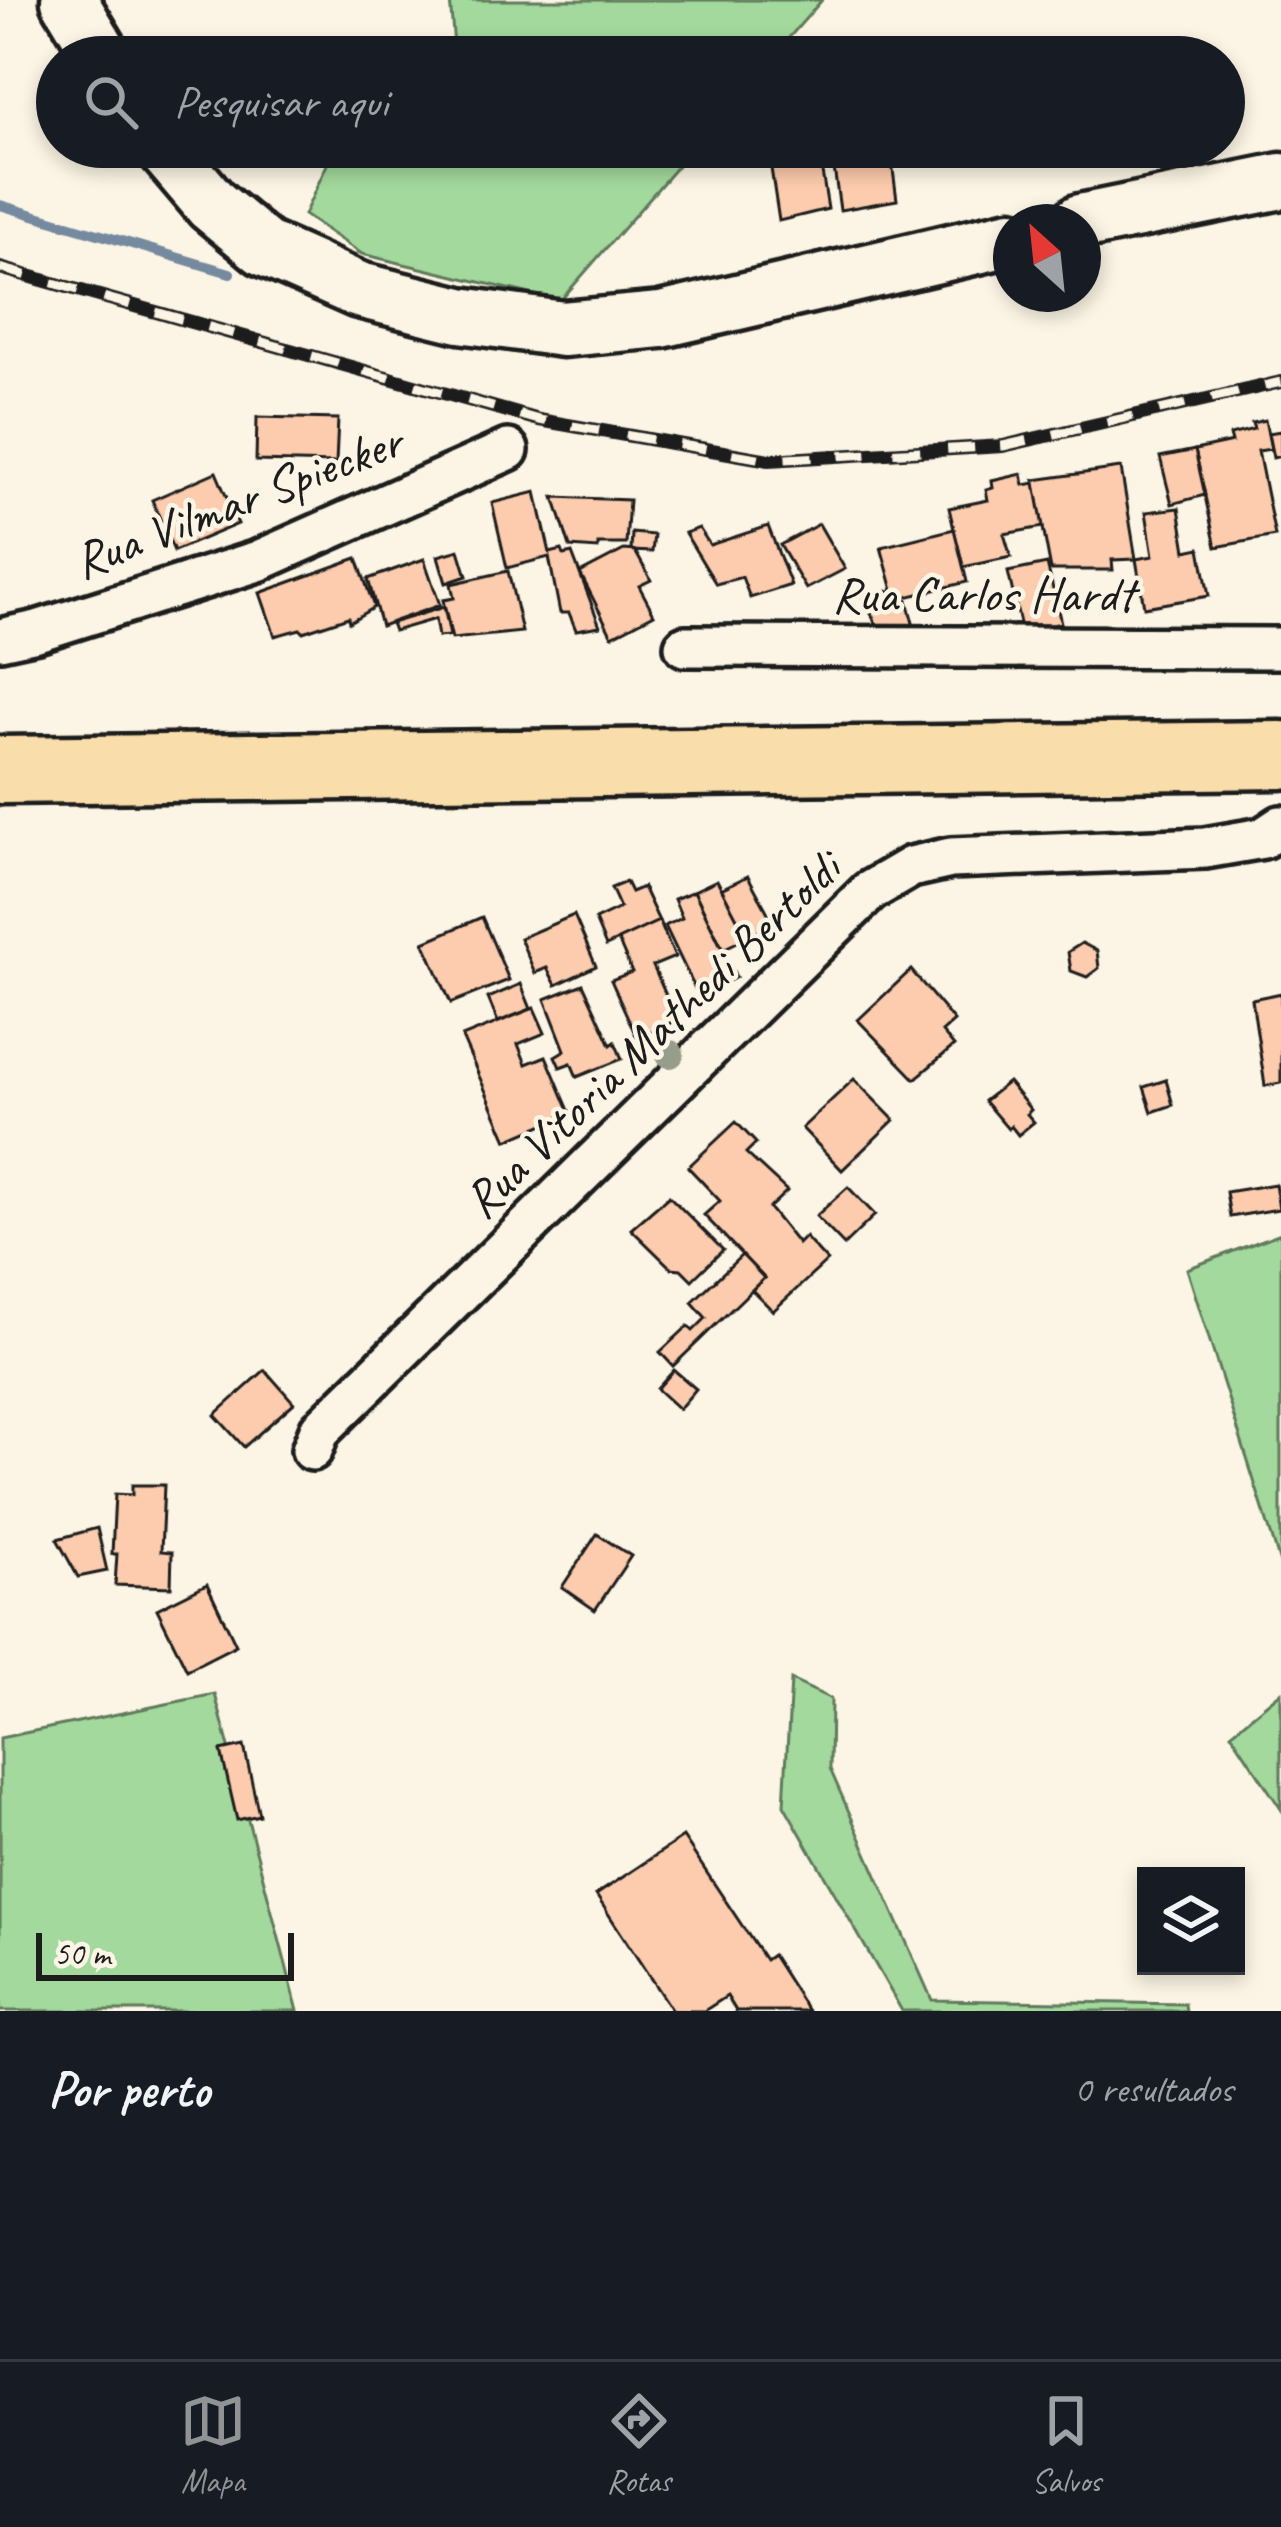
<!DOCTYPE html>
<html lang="pt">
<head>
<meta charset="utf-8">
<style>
	body { margin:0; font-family:Caveat,sans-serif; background:#242831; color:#f1f3f6 }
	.controls { position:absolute; right:36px; bottom:36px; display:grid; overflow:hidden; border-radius:0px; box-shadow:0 6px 18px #0003 }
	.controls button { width:108px; height:108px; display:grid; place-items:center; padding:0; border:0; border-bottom:3px solid #363941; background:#171b24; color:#f1f3f6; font:60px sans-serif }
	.compass { position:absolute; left:993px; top:204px; width:108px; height:108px; border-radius:50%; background:#171b24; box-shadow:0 6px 18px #0003; rotate:333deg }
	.scale { position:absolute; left:36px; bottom:30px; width:258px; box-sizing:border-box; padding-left:12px; border:6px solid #1c1c1c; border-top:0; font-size:33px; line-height:42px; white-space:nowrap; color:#1c1c1c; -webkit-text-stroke:9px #fcf5e5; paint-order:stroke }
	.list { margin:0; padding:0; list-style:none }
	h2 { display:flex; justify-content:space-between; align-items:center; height:156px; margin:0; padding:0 48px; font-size:51px }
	h2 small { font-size:39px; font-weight:400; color:#9ea1a6 }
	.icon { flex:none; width:66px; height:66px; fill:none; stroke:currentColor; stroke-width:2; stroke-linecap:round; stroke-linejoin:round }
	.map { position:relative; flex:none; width:1281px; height:2011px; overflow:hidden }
	.search { position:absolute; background:#171b24; box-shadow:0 6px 18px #0003; left:36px; right:36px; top:36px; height:132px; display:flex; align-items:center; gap:30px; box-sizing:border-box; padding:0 42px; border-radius:66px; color:#9ea1a6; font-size:45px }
	.sheet { height:348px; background:#171b24 }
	nav { display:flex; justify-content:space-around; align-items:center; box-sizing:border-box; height:168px; border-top:3px solid #363941; background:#171b24; font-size:33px; color:#9ea1a6 }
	nav a { display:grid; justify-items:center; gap:6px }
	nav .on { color:#919294 }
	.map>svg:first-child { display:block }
</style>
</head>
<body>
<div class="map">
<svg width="1281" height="2011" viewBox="0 0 1281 2011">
	<rect width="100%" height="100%" fill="#fcf5e5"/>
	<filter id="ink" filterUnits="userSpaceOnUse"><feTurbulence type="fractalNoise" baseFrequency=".00833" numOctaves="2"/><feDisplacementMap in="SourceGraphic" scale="24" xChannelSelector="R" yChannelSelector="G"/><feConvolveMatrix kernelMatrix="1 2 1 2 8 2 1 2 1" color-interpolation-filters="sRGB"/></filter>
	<g filter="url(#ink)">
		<g fill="#a3d99c" stroke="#607a5c" stroke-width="3">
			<path d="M 450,0 L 822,0 L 772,57 L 455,57 Z"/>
			<path d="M 335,147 L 452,147 L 463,151 L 464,147 L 694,147 L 560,301 L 362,254 L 304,215 Z"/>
			<path d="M 1281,1233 L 1281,1566 L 1187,1269 Z"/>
			<path d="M 791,1680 L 831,1699 L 830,1769 L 932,2000 L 1185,2004 L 1186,2011 L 902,2011 L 784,1805 Z"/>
			<path d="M 1281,1692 L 1281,1809 L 1231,1733 Z"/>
			<path d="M 215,1694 L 298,2011 L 0,2011 L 0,1738 Z"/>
		</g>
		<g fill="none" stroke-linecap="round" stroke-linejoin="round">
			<path stroke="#748a9f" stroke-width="10" d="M 0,205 L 230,273"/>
		</g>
		<g fill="#fdcbad" stroke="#1c1c1c" stroke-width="3">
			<path d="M 799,147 L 818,147 L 828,209 L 779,221 L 769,155 Z"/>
			<path d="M 831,147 L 890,147 L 897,200 L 840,210 Z"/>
			<path d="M 1036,147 L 1103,147 L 1104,150 L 1038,163 Z"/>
			<path d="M 257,417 L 338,419 L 336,463 L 256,461 Z"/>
			<path d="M 1265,420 L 1271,449 L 1258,451 L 1275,536 L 1216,547 L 1195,450 L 1232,442 L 1230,435 L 1254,429 L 1252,423 Z"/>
			<path d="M 1281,431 L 1281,456 L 1273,458 L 1268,433 Z"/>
			<path d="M 1195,450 L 1205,495 L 1172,504 L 1160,457 Z"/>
			<path d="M 1121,468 L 1136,559 L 1112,560 L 1113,570 L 1051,570 L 1034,480 Z"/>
			<path d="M 216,472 L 238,524 L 174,551 L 152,500 Z"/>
			<path d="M 1022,474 L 1024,485 L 1035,483 L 1043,527 L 1004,534 L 1011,557 L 963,567 L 949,508 L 988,500 L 986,490 L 993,488 L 992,481 Z"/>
			<path d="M 536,492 L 550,553 L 562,550 L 564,555 L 572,553 L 600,626 L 576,630 L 569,613 L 560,613 L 549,557 L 507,568 L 492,503 Z"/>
			<path d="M 554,497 L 629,500 L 626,544 L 598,544 L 598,549 L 570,547 Z"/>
			<path d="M 1179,508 L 1186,551 L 1200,548 L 1209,596 L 1144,607 L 1136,559 L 1153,556 L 1146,512 Z"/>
			<path d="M 819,524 L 845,569 L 806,589 L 780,545 Z"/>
			<path d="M 768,526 L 791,585 L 750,598 L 742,577 L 716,584 L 685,533 L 699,528 L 710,545 Z"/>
			<path d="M 954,529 L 967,582 L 906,597 L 916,634 L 881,633 L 862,596 L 893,590 L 881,547 Z"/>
			<path d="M 632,533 L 654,535 L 652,552 L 631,551 Z"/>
			<path d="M 459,550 L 467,576 L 446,583 L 438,556 Z"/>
			<path d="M 624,550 L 635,551 L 651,580 L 639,586 L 654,614 L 612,636 L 580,573 Z"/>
			<path d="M 357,558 L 374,607 L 349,622 L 348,617 L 303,632 L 300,629 L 275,636 L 260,593 Z"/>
			<path d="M 424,559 L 440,605 L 381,626 L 368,579 Z"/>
			<path d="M 1047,564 L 1061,623 L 1022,632 L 1008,572 Z"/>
			<path d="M 508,571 L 522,632 L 452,639 L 443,600 L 454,598 L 451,584 Z"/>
			<path d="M 444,607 L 450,636 L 438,637 L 435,619 L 394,631 L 391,623 Z"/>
			<path d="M 748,876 L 774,924 L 747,937 L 721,889 Z"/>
			<path d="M 717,880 L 747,937 L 723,949 L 694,891 Z"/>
			<path d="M 626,882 L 631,892 L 643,887 L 659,921 L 606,946 L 595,920 L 620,908 L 611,888 Z"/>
			<path d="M 694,891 L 736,977 L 699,997 L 665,926 L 682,918 L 674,899 Z"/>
			<path d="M 574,915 L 596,966 L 556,985 L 547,968 L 535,973 L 520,938 Z"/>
			<path d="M 482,917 L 509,980 L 451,1003 L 424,942 Z"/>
			<path d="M 659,921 L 675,957 L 653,966 L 677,1020 L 637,1038 L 611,980 L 632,972 L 618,940 Z"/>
			<path d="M 1082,943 L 1097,951 L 1099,968 L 1087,977 L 1071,971 L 1068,952 Z"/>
			<path d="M 911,970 L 954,1021 L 942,1032 L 954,1046 L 915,1079 L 858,1020 Z"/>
			<path d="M 521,984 L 531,1009 L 498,1022 L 488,998 Z"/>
			<path d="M 583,984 L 611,1045 L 615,1042 L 622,1059 L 577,1077 L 571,1063 L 560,1067 L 555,1056 L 565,1050 L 545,999 Z"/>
			<path d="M 1281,993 L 1281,1083 L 1265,1086 L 1252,999 Z"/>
			<path d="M 534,1008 L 545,1033 L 518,1044 L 526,1064 L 546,1056 L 570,1113 L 507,1140 L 462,1037 Z"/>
			<path d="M 854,1079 L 894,1120 L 842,1170 L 802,1128 Z"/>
			<path d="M 1166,1080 L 1173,1105 L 1152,1112 L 1144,1087 Z"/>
			<path d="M 1008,1082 L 1031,1110 L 1027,1114 L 1034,1122 L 1018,1135 L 1011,1126 L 1008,1129 L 984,1101 Z"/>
			<path d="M 736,1122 L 756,1143 L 746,1153 L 787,1191 L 769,1208 L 798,1244 L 805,1237 L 827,1261 L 773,1311 L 752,1290 L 764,1278 L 704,1215 L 720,1201 L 688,1167 Z"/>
			<path d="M 1275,1184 L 1279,1209 L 1230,1217 L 1226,1192 Z"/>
			<path d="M 848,1187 L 875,1215 L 844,1245 L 816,1216 Z"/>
			<path d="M 669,1196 L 723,1250 L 692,1280 L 681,1269 L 671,1268 L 631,1229 Z"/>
			<path d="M 742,1255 L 764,1278 L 673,1366 L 660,1352 L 688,1326 L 693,1331 L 706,1318 L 692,1302 Z"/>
			<path d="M 265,1370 L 294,1403 L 244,1447 L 215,1415 Z"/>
			<path d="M 674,1370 L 696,1389 L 679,1409 L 657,1389 Z"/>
			<path d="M 132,1485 L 164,1485 L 161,1551 L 172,1552 L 171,1587 L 115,1585 L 117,1554 L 112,1554 L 115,1494 L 132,1495 Z"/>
			<path d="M 97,1528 L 107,1571 L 78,1577 L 57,1539 Z"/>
			<path d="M 597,1534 L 631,1556 L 595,1610 L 562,1587 Z"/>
			<path d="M 207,1584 L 236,1645 L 187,1670 L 157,1609 Z"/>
			<path d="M 244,1746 L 259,1815 L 237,1820 L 221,1751 Z"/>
			<path d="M 683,1837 L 765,1960 L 772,1955 L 808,2011 L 736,2011 L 727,1996 L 704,2011 L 672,2011 L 596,1895 Z"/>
		</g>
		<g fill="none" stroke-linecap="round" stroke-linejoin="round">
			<defs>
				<g id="street">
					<path d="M 0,639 L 37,631 L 258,561 L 508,450"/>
					<path d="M 685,646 L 1281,648"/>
					<path d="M 312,1450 L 320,1430 L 870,891 L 911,867 L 951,858 L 1205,848 L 1263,838 L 1281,826"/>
				</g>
				<g id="secondary">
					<path d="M 69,0 L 103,57"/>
					<path d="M 163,147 L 212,205 L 264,248 L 359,290 L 460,315 L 563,329 L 661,320 L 1011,238"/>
					<path d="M 1080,222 L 1281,181"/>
				</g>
				<path id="highway" d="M 0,770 L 1281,755"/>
			</defs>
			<use href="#street" stroke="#1c1c1c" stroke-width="48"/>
			<use href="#secondary" stroke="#1c1c1c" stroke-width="63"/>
			<use href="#highway" stroke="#1c1c1c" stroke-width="75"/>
			<use href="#street" stroke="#fcf5e5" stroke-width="39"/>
			<use href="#secondary" stroke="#fcf5e5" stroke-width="54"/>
			<use href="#highway" stroke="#f9deab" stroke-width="66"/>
			<defs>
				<path id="rail" d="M 0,268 L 539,420 L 769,460 L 1003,446 L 1281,382"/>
			</defs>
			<use href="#rail" stroke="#1c1c1c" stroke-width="14"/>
			<use href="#rail" stroke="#fcf5e5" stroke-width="9" stroke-dasharray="27" stroke-linecap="butt"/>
		</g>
		<circle fill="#979d8b" cx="670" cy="1054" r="14"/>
	</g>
	<g text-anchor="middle" stroke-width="9" stroke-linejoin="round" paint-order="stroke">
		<g font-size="51" fill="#1c1c1c" stroke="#fcf5e5">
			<text transform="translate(237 500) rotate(-21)" y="18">Rua Vilmar Spiecker</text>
			<text x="983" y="611">Rua Carlos Hardt</text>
			<text transform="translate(651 1034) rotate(-44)" y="18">Rua Vitoria Mathedi Bertoldi</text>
		</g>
	</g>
</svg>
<div class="controls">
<button><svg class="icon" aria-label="layers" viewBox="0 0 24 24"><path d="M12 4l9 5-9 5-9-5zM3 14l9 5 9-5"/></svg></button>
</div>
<svg class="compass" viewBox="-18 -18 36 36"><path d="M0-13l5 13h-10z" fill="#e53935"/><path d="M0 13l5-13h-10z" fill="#9ea1a6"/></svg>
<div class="scale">50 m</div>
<div class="search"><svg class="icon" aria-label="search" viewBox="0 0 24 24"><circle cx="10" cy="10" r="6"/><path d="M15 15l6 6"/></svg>Pesquisar aqui</div>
</div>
<section class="sheet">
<h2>Por perto<small>0 resultados</small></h2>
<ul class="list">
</ul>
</section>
<nav>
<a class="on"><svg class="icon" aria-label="map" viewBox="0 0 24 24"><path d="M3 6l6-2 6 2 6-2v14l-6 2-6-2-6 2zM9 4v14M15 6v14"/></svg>Mapa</a>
<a><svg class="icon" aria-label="directions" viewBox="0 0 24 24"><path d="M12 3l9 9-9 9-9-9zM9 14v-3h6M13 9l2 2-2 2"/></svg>Rotas</a>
<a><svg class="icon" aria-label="saved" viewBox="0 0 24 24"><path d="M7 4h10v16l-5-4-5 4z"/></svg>Salvos</a>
</nav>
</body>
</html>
